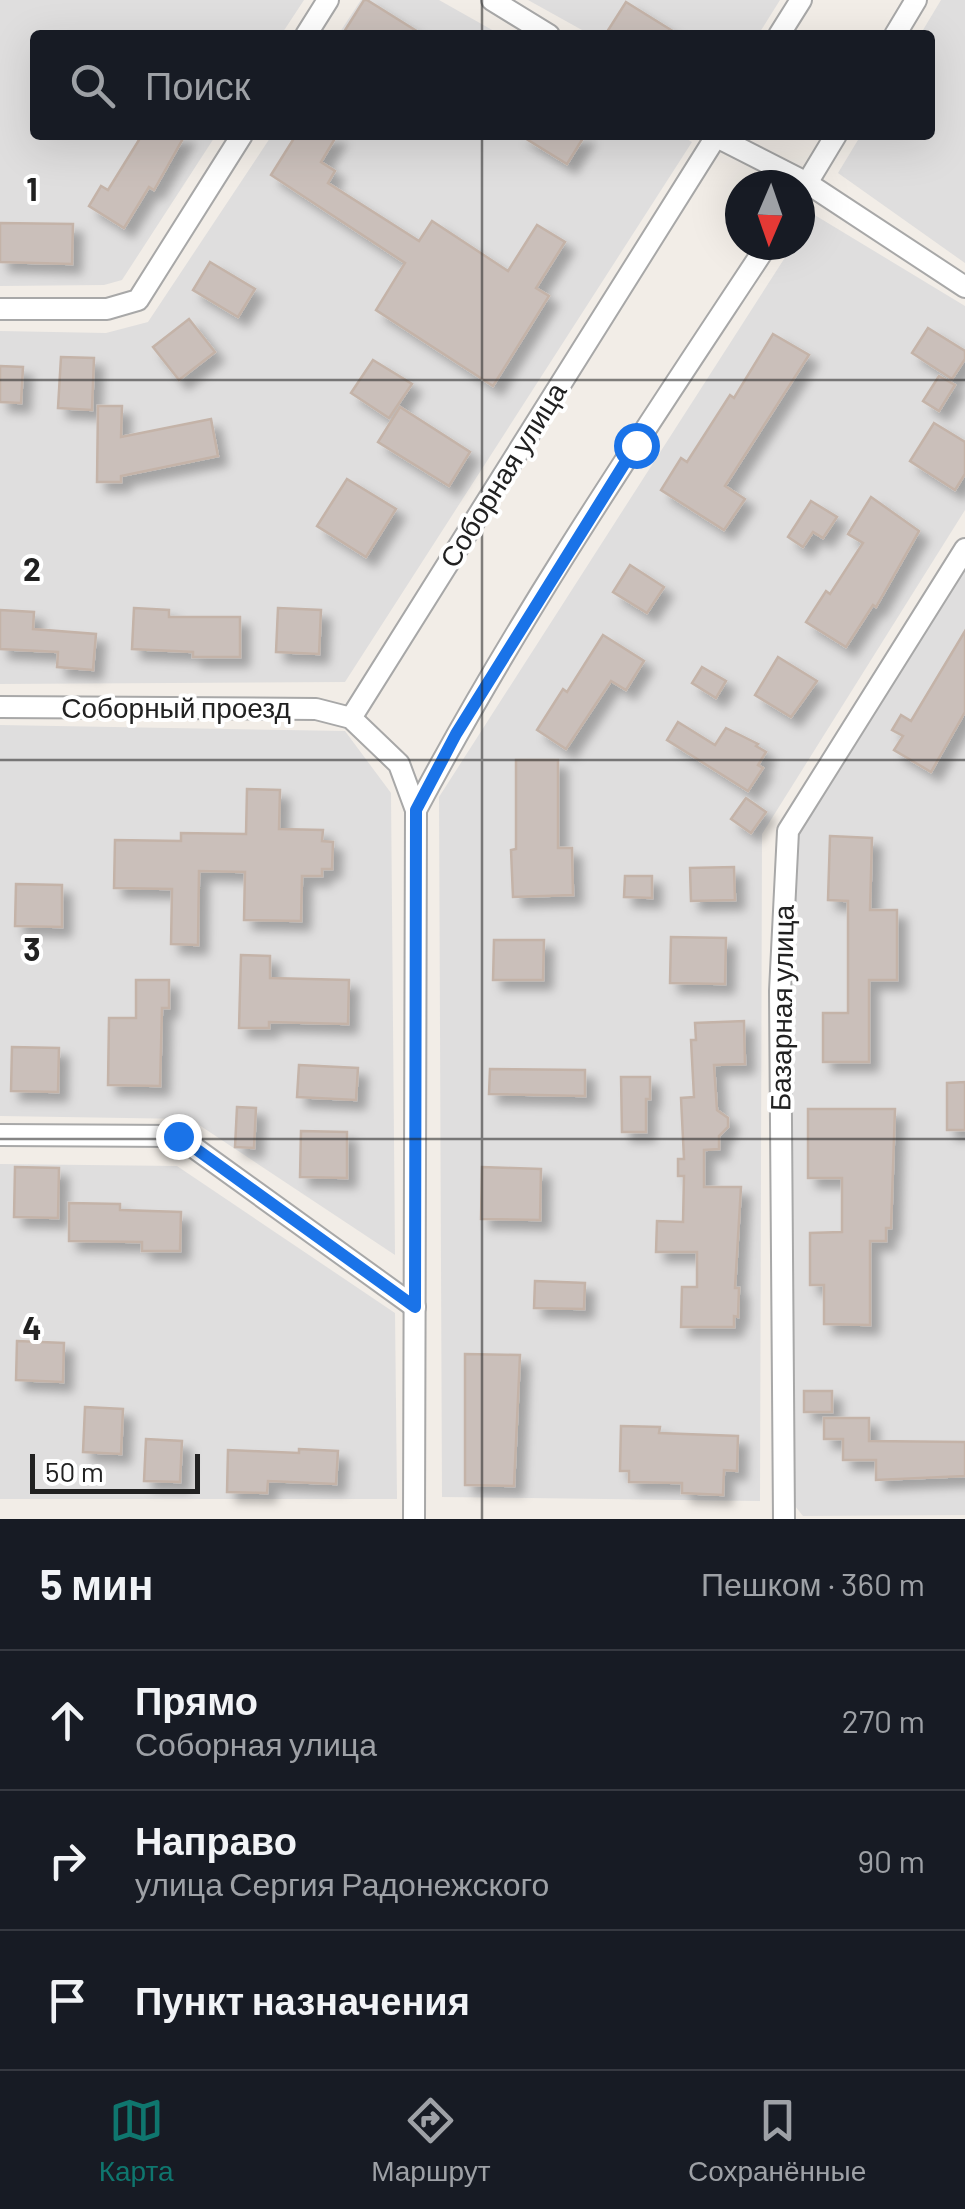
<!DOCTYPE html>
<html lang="ru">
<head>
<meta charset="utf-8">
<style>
	body { margin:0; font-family:Barlow,sans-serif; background:#20242c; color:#f1f3f6 }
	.compass { position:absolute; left:725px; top:170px; width:90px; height:90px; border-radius:50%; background:#171b24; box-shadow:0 10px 40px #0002; rotate:182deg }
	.scale { position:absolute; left:30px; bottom:25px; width:170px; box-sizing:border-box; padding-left:10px; border:5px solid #212121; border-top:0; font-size:28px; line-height:35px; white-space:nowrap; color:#212121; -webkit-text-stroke:8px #fff; paint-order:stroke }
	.stop { position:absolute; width:30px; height:30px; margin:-22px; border:8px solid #1a73e8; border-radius:50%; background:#fff }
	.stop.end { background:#1a73e8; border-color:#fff; box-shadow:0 2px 10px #0008 }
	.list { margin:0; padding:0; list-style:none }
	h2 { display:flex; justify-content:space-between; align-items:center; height:130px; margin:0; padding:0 40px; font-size:42px }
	h2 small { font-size:32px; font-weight:400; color:#9ea1a6 }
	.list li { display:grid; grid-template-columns:65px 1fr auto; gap:30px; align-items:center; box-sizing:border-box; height:140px; padding:0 40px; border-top:2px solid #363941 }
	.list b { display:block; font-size:38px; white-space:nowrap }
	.list p { margin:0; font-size:32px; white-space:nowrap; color:#9ea1a6 }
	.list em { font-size:32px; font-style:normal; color:#9ea1a6 }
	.icon { flex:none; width:55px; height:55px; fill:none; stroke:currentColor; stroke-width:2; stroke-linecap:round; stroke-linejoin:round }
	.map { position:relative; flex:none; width:965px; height:1519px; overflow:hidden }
	.search { position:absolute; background:#171b24; box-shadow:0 10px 40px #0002; left:30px; right:30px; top:30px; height:110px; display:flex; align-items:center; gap:25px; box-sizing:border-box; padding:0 35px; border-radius:10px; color:#9ea1a6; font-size:38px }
	.sheet { height:550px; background:#171b24 }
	nav { display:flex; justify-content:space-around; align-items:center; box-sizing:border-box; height:140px; border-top:2px solid #363941; background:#171b24; font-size:28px; color:#9ea1a6 }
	nav a { display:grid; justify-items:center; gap:5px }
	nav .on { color:#0f766e }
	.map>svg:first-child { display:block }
</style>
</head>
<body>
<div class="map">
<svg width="965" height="1519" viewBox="0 0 965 1519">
	<defs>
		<filter id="shadow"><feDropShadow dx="9" dy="9" stdDeviation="5" flood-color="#0004"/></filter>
	</defs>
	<rect width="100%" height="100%" fill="#f2ede7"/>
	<g fill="#dfdede">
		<path d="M 0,0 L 304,0 L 281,35 L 35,35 L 35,135 L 216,135 L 122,280 L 104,285 L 0,286 Z"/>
		<path d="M 361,0 L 439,0 L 501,35 L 338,35 Z"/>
		<path d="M 528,0 L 780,0 L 758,35 L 591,35 Z"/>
		<path d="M 941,0 L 965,0 L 965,263 L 838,173 L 861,135 L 930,135 L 930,35 L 920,35 Z"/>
		<path d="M 272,135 L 680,135 L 692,142 L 345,682 L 0,684 L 0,331 L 106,333 L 148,322 Z"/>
		<path d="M 813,214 L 965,306 L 965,510 L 762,834 L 760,1501 L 442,1497 L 439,797 L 793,245 L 800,245 L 800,234 Z"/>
		<path d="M 965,567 L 965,1515 L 803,1516 L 791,1501 L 789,988 L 796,830 Z"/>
		<path d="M 0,725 L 345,731 L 391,793 L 395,1255 L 190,1119 L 0,1116 Z"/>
		<path d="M 0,1164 L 177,1166 L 395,1313 L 397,1499 L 0,1499 Z"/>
	</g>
	<g fill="#cabfba" stroke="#c4b3a8" stroke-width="2.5" filter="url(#shadow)">
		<path d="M 364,0 L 367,0 L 423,35 L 342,35 Z"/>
		<path d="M 626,2 L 679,35 L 605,35 Z"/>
		<path d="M 142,135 L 185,135 L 154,190 L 149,187 L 124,228 L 89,206 L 101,186 L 108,190 Z"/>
		<path d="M 296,135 L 337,135 L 321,162 L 335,171 L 328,183 L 419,241 L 432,221 L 508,271 L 537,225 L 565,242 L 536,288 L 549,296 L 493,386 L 376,310 L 405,263 L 271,175 Z"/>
		<path d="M 520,135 L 585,135 L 567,164 Z"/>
		<path d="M 0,223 L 73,224 L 72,264 L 0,262 Z"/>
		<path d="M 210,262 L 255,289 L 238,317 L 193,290 Z"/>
		<path d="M 189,319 L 215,352 L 179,380 L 153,347 Z"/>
		<path d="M 928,328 L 965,351 L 965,359 L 952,379 L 912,353 Z"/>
		<path d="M 773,334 L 809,355 L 725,486 L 745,499 L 724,530 L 661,490 L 681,458 L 687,462 L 730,395 L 734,398 Z"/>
		<path d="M 61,357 L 94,358 L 92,410 L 58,408 Z"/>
		<path d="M 373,360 L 412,384 L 389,418 L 351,393 Z"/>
		<path d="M 0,366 L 23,367 L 21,403 L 0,402 Z"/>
		<path d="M 939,376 L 955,385 L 939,411 L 923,401 Z"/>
		<path d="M 98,406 L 122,406 L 121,437 L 211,419 L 218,456 L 121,476 L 121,482 L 97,482 Z"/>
		<path d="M 400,407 L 470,452 L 449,486 L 378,442 Z"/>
		<path d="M 934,423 L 965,442 L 965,474 L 955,490 L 910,461 Z"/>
		<path d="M 347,479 L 396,509 L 366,557 L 317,526 Z"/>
		<path d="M 871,497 L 919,531 L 876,607 L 873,605 L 846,647 L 806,622 L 826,591 L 830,594 L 863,543 L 848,534 Z"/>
		<path d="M 811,501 L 837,517 L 823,538 L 813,532 L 803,547 L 788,537 Z"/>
		<path d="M 630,565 L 664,587 L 647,613 L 613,592 Z"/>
		<path d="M 134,608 L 169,610 L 169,617 L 240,617 L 240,657 L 193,657 L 193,652 L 132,649 Z"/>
		<path d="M 278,608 L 321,610 L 319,654 L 276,652 Z"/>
		<path d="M 0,610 L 34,612 L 33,629 L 96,634 L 93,670 L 57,667 L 58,652 L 0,649 Z"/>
		<path d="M 965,631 L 965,712 L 931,772 L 894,750 L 903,736 L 892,730 L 901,715 L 911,721 Z"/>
		<path d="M 603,635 L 644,661 L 626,690 L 611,681 L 566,749 L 537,730 L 563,689 L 567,692 Z"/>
		<path d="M 778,657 L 817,681 L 791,717 L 755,695 Z"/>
		<path d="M 702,667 L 726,681 L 716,698 L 692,683 Z"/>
		<path d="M 678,722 L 715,745 L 726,728 L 758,744 L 756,746 L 766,752 L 758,765 L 763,768 L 748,791 L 667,740 Z"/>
		<path d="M 516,760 L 558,760 L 558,848 L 572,848 L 573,895 L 513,897 L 511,850 L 516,849 Z"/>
		<path d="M 247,789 L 280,790 L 279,829 L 323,830 L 322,841 L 333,842 L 332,869 L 322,869 L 322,876 L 302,876 L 301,921 L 244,920 L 245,872 L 199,871 L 198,945 L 171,944 L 172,889 L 114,888 L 115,840 L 181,841 L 181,833 L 246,834 Z"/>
		<path d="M 746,798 L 766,812 L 751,833 L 731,819 Z"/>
		<path d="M 830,836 L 872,838 L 870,910 L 897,910 L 897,980 L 869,980 L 869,1062 L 823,1062 L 823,1013 L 848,1013 L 848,901 L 828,900 Z"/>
		<path d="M 734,867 L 735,900 L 691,901 L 690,868 Z"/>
		<path d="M 625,876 L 652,876 L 652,898 L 624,897 Z"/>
		<path d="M 16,884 L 62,885 L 62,927 L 15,926 Z"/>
		<path d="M 671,937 L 726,938 L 725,984 L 670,983 Z"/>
		<path d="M 494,940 L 544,940 L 543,980 L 493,980 Z"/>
		<path d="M 241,955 L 270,956 L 270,978 L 349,980 L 348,1024 L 269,1022 L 269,1028 L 239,1028 Z"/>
		<path d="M 136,980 L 169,980 L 169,1008 L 162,1008 L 160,1086 L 108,1085 L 109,1018 L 136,1018 Z"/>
		<path d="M 744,1021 L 745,1064 L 714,1065 L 717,1110 L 728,1118 L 728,1127 L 719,1136 L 719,1149 L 704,1150 L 704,1187 L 741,1187 L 735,1288 L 739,1288 L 738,1317 L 734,1316 L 734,1327 L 681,1327 L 682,1287 L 697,1287 L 697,1252 L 656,1252 L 657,1221 L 683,1222 L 684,1176 L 678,1176 L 678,1159 L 684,1159 L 681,1098 L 694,1097 L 691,1040 L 696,1040 L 695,1023 Z"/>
		<path d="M 12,1047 L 59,1048 L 58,1092 L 11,1091 Z"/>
		<path d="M 299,1065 L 358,1068 L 356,1100 L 297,1097 Z"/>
		<path d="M 490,1069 L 585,1070 L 585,1096 L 489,1094 Z"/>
		<path d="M 621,1077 L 650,1077 L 650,1099 L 646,1099 L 646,1132 L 622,1132 Z"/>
		<path d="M 965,1082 L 965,1130 L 947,1130 L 947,1083 Z"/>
		<path d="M 237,1107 L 256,1108 L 254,1148 L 235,1147 Z"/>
		<path d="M 808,1109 L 895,1109 L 891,1228 L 886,1228 L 886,1241 L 870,1241 L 870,1325 L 824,1324 L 824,1285 L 810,1285 L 810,1233 L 842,1232 L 842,1178 L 808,1178 Z"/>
		<path d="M 301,1131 L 347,1132 L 347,1178 L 300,1177 Z"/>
		<path d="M 15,1167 L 59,1168 L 58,1218 L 14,1217 Z"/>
		<path d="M 482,1167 L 541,1169 L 540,1220 L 481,1219 Z"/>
		<path d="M 69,1203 L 120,1204 L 120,1210 L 181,1212 L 180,1251 L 142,1251 L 142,1242 L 69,1241 Z"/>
		<path d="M 535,1281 L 585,1283 L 584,1309 L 534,1308 Z"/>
		<path d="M 17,1341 L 64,1343 L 63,1382 L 16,1380 Z"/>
		<path d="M 465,1354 L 520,1355 L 514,1486 L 465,1485 Z"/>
		<rect x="804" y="1391" width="28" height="21"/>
		<path d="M 85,1407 L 123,1409 L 121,1454 L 83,1452 Z"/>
		<path d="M 824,1418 L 869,1418 L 869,1441 L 965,1442 L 965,1476 L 876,1480 L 876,1460 L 843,1460 L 843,1439 L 824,1439 Z"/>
		<path d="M 621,1426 L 660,1427 L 659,1433 L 738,1436 L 737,1471 L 724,1470 L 723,1495 L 682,1493 L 682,1483 L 629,1482 L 629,1471 L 620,1471 Z"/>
		<path d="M 146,1439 L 182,1441 L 180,1482 L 144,1481 Z"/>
		<path d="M 299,1449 L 338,1451 L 336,1484 L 268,1481 L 267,1493 L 227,1492 L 228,1450 L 299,1453 Z"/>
	</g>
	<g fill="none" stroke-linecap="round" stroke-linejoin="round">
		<defs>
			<g id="minor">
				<path d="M 492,0 L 549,35"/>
				<path d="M 306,35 L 328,0"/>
				<path d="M 779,35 L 801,0"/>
				<path d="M 895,35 L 916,0"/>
				<path d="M 713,135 L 807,183 L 965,287"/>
				<path d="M 801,193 L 836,135"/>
				<path d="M 0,309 L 107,309 L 138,300 L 242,135"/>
				<path d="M 0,707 L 316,709 L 351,718 L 399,764 L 416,810 L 414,1519"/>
				<path d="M 351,718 L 717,135"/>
				<path d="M 416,810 C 520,614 645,430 767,245"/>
				<path d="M 0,1135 L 178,1136 L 415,1307"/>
				<path d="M 784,1519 L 780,991 L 788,831 L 965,549"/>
			</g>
		</defs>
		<use href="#minor" stroke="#a8a8a8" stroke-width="24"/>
		<use href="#minor" stroke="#fff" stroke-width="20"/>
	</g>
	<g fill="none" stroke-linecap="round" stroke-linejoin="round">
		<path stroke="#1a73e8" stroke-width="12" d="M 178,1136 L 415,1307 L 416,810 L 456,734 L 636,445"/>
	</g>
	<path fill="none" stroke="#212121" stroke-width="2.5" stroke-opacity="0.55" d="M 482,0 L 482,35M 482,135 L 482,1519M 0,380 L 965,380M 0,760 L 965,760M 0,1139 L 965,1139"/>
	<g text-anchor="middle" stroke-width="8" stroke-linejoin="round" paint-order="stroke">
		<g font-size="28" fill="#212121" stroke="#fff">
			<text transform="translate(503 475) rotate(-58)" y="10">Соборная улица</text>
			<text x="176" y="718">Соборный проезд</text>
			<text transform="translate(782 1008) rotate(-89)" y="10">Базарная улица</text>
		</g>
	</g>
	<g font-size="32" text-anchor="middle" font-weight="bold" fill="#212121" stroke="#fff" stroke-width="8" stroke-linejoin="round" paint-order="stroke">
		<text x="32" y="201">1</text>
		<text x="32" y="581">2</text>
		<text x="32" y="961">3</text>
		<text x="32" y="1340">4</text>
	</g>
</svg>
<svg class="compass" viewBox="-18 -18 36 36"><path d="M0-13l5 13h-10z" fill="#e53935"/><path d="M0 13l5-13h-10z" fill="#9ea1a6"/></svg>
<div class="scale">50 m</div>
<div class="stop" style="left:636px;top:445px"></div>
<div class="stop end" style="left:178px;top:1136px"></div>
<div class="search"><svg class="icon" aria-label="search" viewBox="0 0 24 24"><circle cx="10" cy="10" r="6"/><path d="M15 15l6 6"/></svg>Поиск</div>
</div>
<section class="sheet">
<h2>5 мин<small>Пешком · 360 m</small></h2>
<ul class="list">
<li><svg class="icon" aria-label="ahead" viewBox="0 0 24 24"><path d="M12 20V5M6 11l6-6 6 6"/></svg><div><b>Прямо</b><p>Соборная улица</p></div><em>270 m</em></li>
<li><svg class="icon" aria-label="right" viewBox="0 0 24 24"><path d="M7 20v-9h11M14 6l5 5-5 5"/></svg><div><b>Направо</b><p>улица Сергия Радонежского</p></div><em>90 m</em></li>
<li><svg class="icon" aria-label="arrive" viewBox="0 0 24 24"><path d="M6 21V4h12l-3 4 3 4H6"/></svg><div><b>Пункт назначения</b></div></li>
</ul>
</section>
<nav>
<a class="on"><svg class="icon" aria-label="map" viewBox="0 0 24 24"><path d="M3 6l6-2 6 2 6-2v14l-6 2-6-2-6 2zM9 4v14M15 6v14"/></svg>Карта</a>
<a><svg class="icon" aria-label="directions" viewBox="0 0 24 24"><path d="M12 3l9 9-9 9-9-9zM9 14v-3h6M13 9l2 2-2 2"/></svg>Маршрут</a>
<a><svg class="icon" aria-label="saved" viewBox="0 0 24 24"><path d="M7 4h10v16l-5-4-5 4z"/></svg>Сохранённые</a>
</nav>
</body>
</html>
